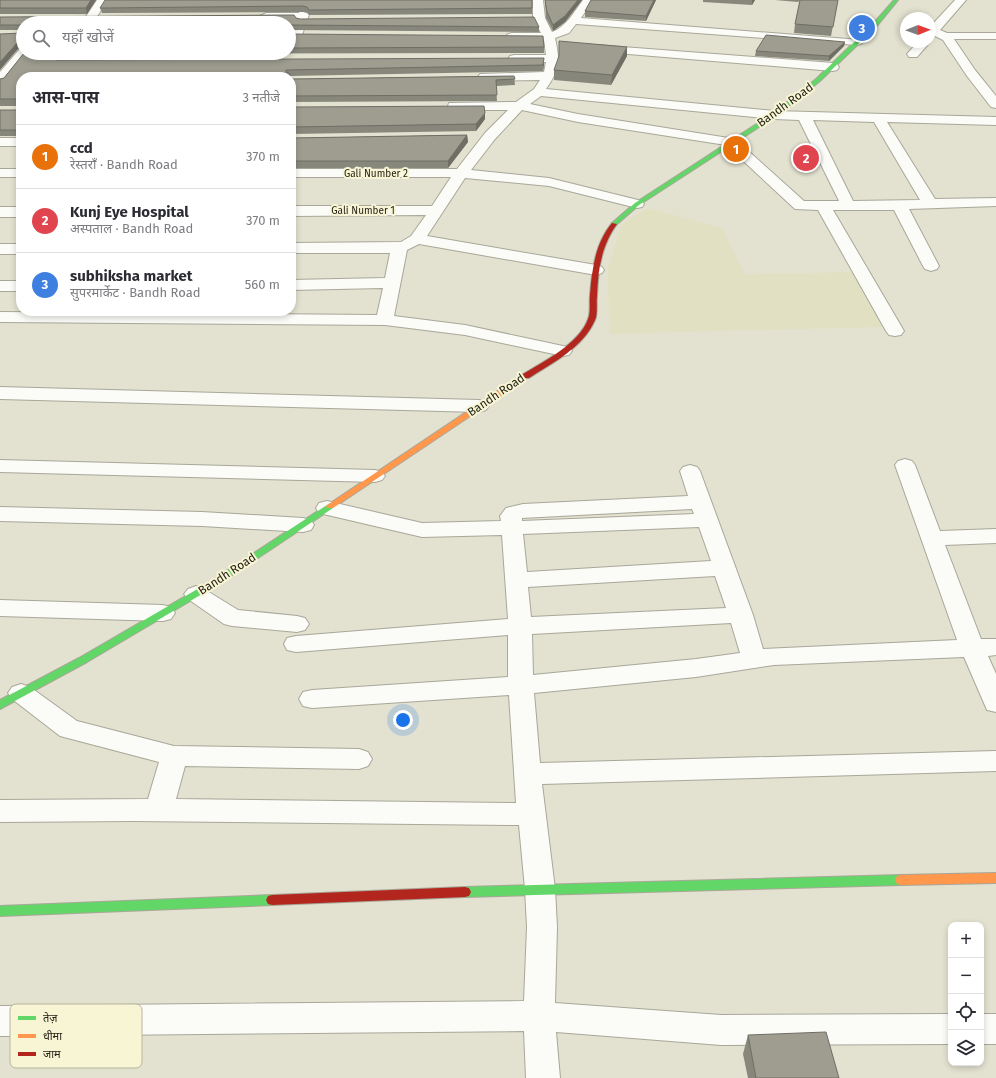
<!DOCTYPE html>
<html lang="hi">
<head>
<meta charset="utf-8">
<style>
	body { margin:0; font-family:"Fira Sans","Noto Sans Devanagari",sans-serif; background:#f7f7f7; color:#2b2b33 }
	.controls { position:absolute; right:12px; bottom:12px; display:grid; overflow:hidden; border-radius:8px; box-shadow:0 2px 6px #0003 }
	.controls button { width:36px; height:36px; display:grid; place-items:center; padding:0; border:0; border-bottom:1px solid #e1e1e2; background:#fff; color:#2b2b33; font:20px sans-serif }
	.compass { position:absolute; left:900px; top:12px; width:36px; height:36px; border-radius:50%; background:#fff; box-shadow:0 2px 6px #0003; rotate:89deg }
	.you { position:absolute; left:403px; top:720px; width:14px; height:14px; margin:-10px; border:3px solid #fff; border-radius:50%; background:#1a73e8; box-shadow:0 0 0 6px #1a73e833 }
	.badge { display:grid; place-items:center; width:26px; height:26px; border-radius:50%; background:#ea580c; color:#fff; font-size:13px; font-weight:700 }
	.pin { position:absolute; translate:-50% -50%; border:2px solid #fff; box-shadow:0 1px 4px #0006 }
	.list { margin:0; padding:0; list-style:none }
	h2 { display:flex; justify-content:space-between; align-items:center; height:52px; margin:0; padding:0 16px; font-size:17px }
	h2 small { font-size:13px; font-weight:400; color:#7c7c81 }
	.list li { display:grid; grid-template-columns:26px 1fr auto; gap:12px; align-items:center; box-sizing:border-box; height:64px; padding:0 16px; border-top:1px solid #e1e1e2 }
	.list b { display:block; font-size:15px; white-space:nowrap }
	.list p { margin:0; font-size:13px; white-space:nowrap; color:#7c7c81 }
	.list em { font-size:13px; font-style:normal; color:#7c7c81 }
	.icon { flex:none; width:22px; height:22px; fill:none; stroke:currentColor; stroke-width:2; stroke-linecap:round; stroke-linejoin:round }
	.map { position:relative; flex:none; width:996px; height:1078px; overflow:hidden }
	.search { position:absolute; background:#fff; box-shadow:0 2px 6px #0003; left:16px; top:16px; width:280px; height:44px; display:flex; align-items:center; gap:10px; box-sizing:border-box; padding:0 14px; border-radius:22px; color:#7c7c81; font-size:15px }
	.panel { position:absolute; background:#fff; box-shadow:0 2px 6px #0003; left:16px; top:72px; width:280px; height:244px; border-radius:16px }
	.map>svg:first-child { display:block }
</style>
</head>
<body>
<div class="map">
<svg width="996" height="1078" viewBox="0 0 996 1078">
	<rect width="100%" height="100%" fill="#e3e2d0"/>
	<path fill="#e2e0c3" d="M 648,208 L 722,228 L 745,274 L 852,272 L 884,327 L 609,334 L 608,269 L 621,225 Z"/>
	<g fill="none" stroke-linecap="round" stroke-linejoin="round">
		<defs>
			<g id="street">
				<path d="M 97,0 L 107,0 L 95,20 L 87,20 L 85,18 Z"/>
				<path d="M 304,0 L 314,0 L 302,35 L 293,51 L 289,53 L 289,38 L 296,19 L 266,19 L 260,16 L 266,13 L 299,13 Z"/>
				<path d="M 533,0 L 543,0 L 545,18 L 552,32 C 566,27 574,12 583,0 L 593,0 L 581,18 L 861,40 L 863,42 L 861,44 L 857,45 L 576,24 L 569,33 L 555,38 C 560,61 560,69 546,89 L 774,111 L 996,117 L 996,125 L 887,122 L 935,199 L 996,198 L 996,206 L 909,209 L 939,266 L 937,269 L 931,271 L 925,269 L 923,266 L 894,210 L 833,210 L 904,331 L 901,335 L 895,336 L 889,335 L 886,331 L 818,210 L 795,209 L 726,145 L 578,122 L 522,110 L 495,139 L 471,170 L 549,178 L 642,201 L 644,204 L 642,207 L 637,208 L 549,186 L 465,178 L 427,236 L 596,265 L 602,267 L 604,270 L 602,273 L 596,275 L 419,244 L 407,250 L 394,316 L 465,325 L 563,346 L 569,347 L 572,351 L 569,355 L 563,356 L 465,335 L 385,325 L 0,322 L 0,312 L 377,315 L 383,288 L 291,290 L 291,280 L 385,278 L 390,253 L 291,253 L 291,243 L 401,242 L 411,236 L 426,215 L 291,216 L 291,206 L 432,206 L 451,177 L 291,177 L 291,169 L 457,169 L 485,133 L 508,110 L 454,110 L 449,109 L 448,106 L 449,103 L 516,102 L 534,89 L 540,80 L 484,81 L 480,80 L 478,77 L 480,74 L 544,72 L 546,62 L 514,63 L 510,62 L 508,59 L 510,56 L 514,55 L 546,55 L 544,40 L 512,39 L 508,38 L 506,36 L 508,34 L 512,33 L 541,33 L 533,18 ZM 541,96 L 774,119 L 799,120 L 839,201 L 804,201 L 735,139 L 578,114 L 530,104 ZM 813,120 L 874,122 L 920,200 L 853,201 Z"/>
				<path d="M 955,0 L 966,0 L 940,30 L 947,33 L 996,33 L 996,39 L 954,39 L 975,70 L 996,96 L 996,108 L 991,107 L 967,76 L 943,40 L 935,36 L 930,37 L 930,27 Z"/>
				<path d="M 918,42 L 930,42 L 917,57 L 909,57 L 907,54 Z"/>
				<path d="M 596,45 L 833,63 L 837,64 L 839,67 L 837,70 L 833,71 L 592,51 L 590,49 L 592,47 Z"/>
				<path d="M 23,48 L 23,53 L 28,53 L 4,83 L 0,84 L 0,72 L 19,50 Z"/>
				<path d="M 163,53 L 175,53 L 170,62 L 162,62 L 160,59 Z"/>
				<rect x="0" y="138" width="21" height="8"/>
				<rect x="0" y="169" width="21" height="8"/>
				<rect x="0" y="207" width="21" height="10"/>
				<rect x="0" y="244" width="21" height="10"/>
				<rect x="0" y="281" width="21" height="10"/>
				<path d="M 0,387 L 479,400 L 486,402 L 489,406 L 486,410 L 479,412 L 0,399 Z"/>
				<path d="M 905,459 L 912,461 L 915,465 L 940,531 L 996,529 L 996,543 L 945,545 L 981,639 L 996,639 L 996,655 L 988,656 L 996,674 L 996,712 L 987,710 L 964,657 L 774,665 L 696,677 L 534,693 L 540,763 L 996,751 L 996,771 L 542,784 L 555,889 L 557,927 L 555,1003 L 721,1015 L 951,1014 L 951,1044 L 721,1045 L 556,1032 L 560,1078 L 526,1078 L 524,1031 L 0,1036 L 0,1006 L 524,1001 L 527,927 L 525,889 L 519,825 L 133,821 L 0,822 L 0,800 L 148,799 L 159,762 L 60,736 L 12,699 L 8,693 L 12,687 L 21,684 L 30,687 L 77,721 L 174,746 L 359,749 L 368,752 L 372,759 L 368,766 L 359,769 L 185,766 L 176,799 L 516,803 L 509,695 L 312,708 L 303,706 L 299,699 L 303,692 L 312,690 L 508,677 L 508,635 L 296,652 L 287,650 L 284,644 L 287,638 L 296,636 L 508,619 L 502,535 L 422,537 L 319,513 L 316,508 L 319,503 L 327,501 L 422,523 L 501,521 L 500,516 L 506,508 L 523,504 L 688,496 L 680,471 L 683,467 L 690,465 L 697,467 L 700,471 L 753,615 L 763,649 L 957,640 L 895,465 L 898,461 ZM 692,509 L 694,514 L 522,521 L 522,518 ZM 699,527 L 711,561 L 527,572 L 523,534 ZM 715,576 L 726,608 L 531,617 L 528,587 ZM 731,623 L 740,653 L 696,659 L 533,675 L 532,634 Z"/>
				<path d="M 0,460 L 375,470 L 382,472 L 385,476 L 382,480 L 375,482 L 0,472 Z"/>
				<path d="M 0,507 L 202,512 L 303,518 L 311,520 L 314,525 L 311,530 L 303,532 L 202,526 L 0,521 Z"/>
				<path d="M 196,586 L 204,589 L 238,610 L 297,616 L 305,618 L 309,624 L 305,630 L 297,632 L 232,626 L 224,624 L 188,599 L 184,594 L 188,589 Z"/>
				<path d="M 0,600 L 163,605 L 171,607 L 175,613 L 171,619 L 163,621 L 0,616 Z"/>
				<rect x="981" y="1014" width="15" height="30"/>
			</g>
			<g id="fast">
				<path d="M 894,0 L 898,0 L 876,27 L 820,81 L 776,116 L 639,205 L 616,225 L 612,225 L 612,223 L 635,203 L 772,114 L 816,79 L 872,25 Z"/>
				<path d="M 330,503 L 334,506 L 333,508 L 219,584 L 87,662 L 0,709 L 0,700 L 79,658 L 213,580 Z"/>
				<path d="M 901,875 L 905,876 L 907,880 L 905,884 L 901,885 L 465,897 L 461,896 L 459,892 L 461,888 L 465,887 Z"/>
				<path d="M 272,895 L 276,896 L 278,900 L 276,904 L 272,905 L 0,916 L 0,906 Z"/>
			</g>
			<g id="slow">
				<path d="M 523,374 L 529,374 L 530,376 L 333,508 L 327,508 L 326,506 Z"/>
				<path d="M 996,873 L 996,883 L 901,885 L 897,884 L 895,880 L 897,876 L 901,875 Z"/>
			</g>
			<g id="jam">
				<path d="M 612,223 L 617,224 C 601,246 598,270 597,296 C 596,303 598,314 595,320 C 583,348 552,363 529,378 L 523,378 L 523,374 C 543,362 580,343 588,319 C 591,312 589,302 590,295 C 592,269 595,244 612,223 Z"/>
				<path d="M 465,887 L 469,888 L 471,892 L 469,896 L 465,897 L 272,905 L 268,904 L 266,900 L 268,896 L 272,895 Z"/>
			</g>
		</defs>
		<use href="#street" stroke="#a8a799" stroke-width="2"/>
		<use href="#fast" stroke="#a8a799" stroke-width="2"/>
		<use href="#slow" stroke="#a8a799" stroke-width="2"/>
		<use href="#jam" stroke="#a8a799" stroke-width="2"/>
		<use href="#street" fill="#fbfbf8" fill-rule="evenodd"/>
		<use href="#fast" fill="#63d668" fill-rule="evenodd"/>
		<use href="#slow" fill="#ff974d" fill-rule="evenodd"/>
		<use href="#jam" fill="#b3261e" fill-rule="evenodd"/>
	</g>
	<g fill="#88877c">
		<path d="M 0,0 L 96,0 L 87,14 L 0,14 Z"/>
		<path d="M 532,0 L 532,14 L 309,15 L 307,13 L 303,12 L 102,13 L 100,8 Z"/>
		<path d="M 545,0 L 582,0 L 565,22 L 553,31 L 546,18 Z"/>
		<path d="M 656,0 L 646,21 L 585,17 L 585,11 Z"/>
		<path d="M 703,0 L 755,0 L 752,5 L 703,2 Z"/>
		<path d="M 775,0 L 838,0 L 831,36 L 794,33 L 795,24 L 800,0 L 798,2 Z"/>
		<path d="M 0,17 L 296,18 L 300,19 L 539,27 L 539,32 L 289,30 L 289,23 L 23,23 L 23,47 L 18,49 L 23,33 L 23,30 L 0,30 Z"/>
		<path d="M 289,34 L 544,47 L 544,53 L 58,54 L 54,56 L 52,58 L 57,60 L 544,64 L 543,71 L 290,76 L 21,77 L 21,136 L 0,136 L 0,110 L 21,110 L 21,106 L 0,106 L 0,79 L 4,78 L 24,53 L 289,53 Z"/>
		<path d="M 845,42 L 844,46 L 829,61 L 755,56 L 756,51 Z"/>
		<path d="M 627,56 L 611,85 L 554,80 L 554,70 Z"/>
		<path d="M 514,76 L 515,85 L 496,86 L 497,101 L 291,102 L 291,79 Z"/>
		<path d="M 291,107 L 485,119 L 476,131 L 291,134 Z"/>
		<path d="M 467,135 L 468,142 L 448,168 L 291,168 L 291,138 Z"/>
		<path d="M 748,1035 L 839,1078 L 748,1078 L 743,1054 Z"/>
	</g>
	<g fill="#6f6e65">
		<path d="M 91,0 L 96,0 L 87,14 L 86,8 Z"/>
		<path d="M 578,0 L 582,0 L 565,22 L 553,31 L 553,25 Z"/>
		<path d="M 654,0 L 656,0 L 646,21 L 646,16 Z"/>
		<path d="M 752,0 L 755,0 L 752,5 Z"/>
		<path d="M 22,41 L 23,47 L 18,49 L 0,70 L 0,62 L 17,43 Z"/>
		<path d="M 845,42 L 844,46 L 829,61 L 829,56 Z"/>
		<path d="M 627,47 L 627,56 L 611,85 L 612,75 Z"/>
		<path d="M 50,53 L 58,53 L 58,54 L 54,56 L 51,59 Z"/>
		<path d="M 544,58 L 544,64 L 543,71 L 543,65 Z"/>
		<path d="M 485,113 L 485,119 L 476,131 L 476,124 Z"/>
		<path d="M 467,135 L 468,142 L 448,168 L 448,161 Z"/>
	</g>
	<g fill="#9e9d90" stroke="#6f6e65">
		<path d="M 0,0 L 91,0 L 86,8 L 0,8 Z"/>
		<path d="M 105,0 L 532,0 L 532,8 L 309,10 L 307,7 L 302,6 L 100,8 Z"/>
		<path d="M 545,0 L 578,0 L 565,16 L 553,25 L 547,12 Z"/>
		<path d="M 591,0 L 654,0 L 646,16 L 585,11 Z"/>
		<path d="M 800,0 L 838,0 L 833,27 L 795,24 Z"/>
		<path d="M 294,15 L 296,18 L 300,19 L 534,17 L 539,27 L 289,25 L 289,23 L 23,23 L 23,26 L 22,25 L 0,25 L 0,17 Z"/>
		<path d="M 23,30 L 23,45 L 22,41 L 17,43 L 0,62 L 0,34 L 23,33 Z"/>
		<path d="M 289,34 L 543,36 L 544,47 L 289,48 Z"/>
		<path d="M 766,35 L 845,42 L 829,56 L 756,51 Z"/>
		<path d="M 559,41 L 627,47 L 612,75 L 554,70 L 559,56 Z"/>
		<path d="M 24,53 L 50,53 L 51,58 L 57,60 L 544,58 L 543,65 L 286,70 L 286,72 L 289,73 L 290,77 L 21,77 L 21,101 L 20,99 L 0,99 L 0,79 L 4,78 Z"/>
		<path d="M 514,76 L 515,79 L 496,80 L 497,95 L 291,96 L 291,79 Z"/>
		<path d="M 21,102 L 21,132 L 19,130 L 0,130 L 0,110 L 21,110 Z"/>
		<path d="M 484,106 L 485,113 L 476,124 L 291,127 L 291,107 Z"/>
		<path d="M 467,135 L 448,161 L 291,161 L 291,138 Z"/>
		<path d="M 826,1032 L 839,1078 L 756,1078 L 748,1035 Z"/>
	</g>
	<g text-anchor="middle" stroke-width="4" stroke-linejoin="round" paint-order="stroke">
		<g font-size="10" fill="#242317" stroke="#f8f5d5">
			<text x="376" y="177">Gali Number 2</text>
			<text x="363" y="214">Gali Number 1</text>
		</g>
		<g font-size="12" fill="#242317" stroke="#f8f5d5">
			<text transform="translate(785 105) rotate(-36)" y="4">Bandh Road</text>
			<text transform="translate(496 395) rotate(-34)" y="4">Bandh Road</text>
			<text transform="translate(227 574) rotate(-33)" y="4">Bandh Road</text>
		</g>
	</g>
	<rect x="10" y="1004" width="132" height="64" rx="6" fill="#f8f5d5" stroke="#b8b69c" stroke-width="1"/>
	<rect x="18" y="1016" width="18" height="4" fill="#63d668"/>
	<rect x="18" y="1034" width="18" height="4" fill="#ff974d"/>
	<rect x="18" y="1052" width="18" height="4" fill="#b3261e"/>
	<g font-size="11" fill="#242317">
		<text x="43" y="1022">तेज़</text>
		<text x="43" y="1040">धीमा</text>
		<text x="43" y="1058">जाम</text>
	</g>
</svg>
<div class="controls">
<button>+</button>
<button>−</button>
<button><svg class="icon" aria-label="locate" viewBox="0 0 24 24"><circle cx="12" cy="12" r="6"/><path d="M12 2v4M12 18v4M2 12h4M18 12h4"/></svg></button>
<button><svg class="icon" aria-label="layers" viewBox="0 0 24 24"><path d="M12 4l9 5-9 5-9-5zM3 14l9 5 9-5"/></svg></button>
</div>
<svg class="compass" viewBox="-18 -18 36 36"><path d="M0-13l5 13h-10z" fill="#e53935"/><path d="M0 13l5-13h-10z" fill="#7c7c81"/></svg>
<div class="you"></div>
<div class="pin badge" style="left:736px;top:149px;background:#e8710a">1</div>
<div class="pin badge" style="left:806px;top:158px;background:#e0444e">2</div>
<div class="pin badge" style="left:862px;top:28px;background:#3f7fe0">3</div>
<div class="search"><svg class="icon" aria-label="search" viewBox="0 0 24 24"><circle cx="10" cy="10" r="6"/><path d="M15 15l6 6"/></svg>यहाँ खोजें</div>
<section class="panel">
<h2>आस-पास<small>3 नतीजे</small></h2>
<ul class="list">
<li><span class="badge" style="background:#e8710a">1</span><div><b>ccd</b><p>रेस्तराँ · Bandh Road</p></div><em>370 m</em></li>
<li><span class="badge" style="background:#e0444e">2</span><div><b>Kunj Eye Hospital</b><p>अस्पताल · Bandh Road</p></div><em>370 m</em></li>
<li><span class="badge" style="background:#3f7fe0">3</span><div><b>subhiksha market</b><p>सुपरमार्केट · Bandh Road</p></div><em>560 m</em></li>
</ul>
</section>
</div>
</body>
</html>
